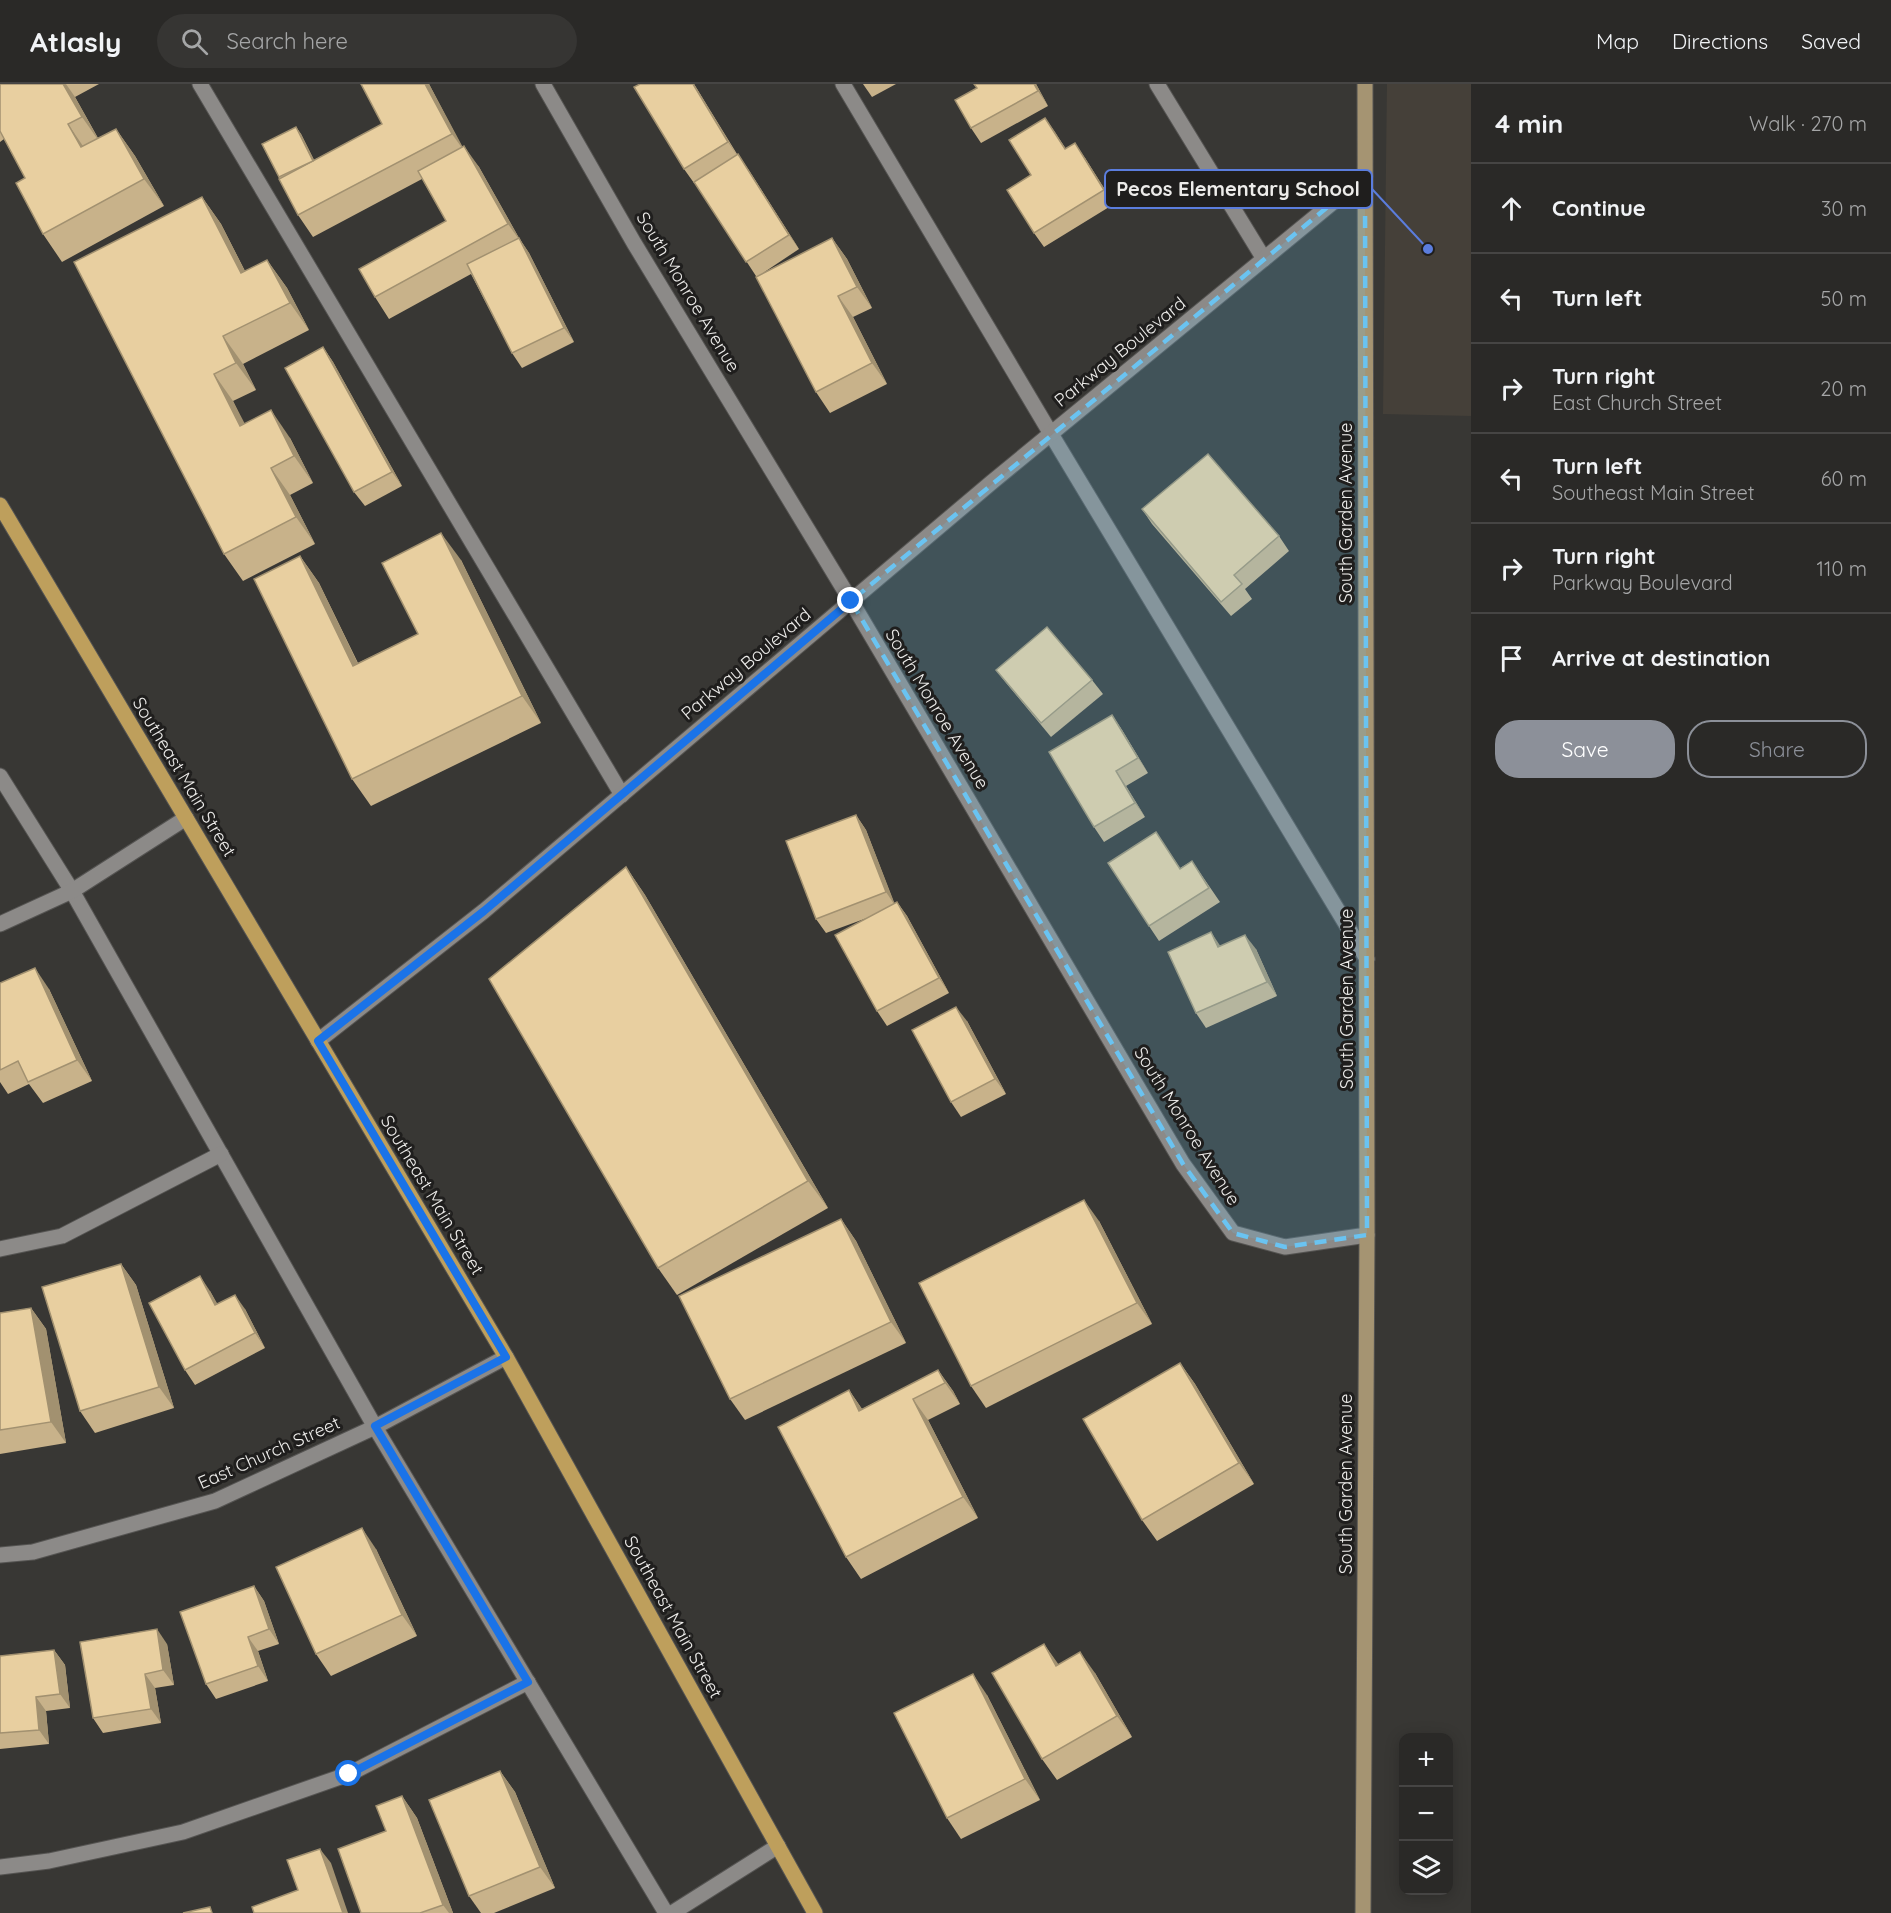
<!DOCTYPE html>
<html lang="en">
<head>
<meta charset="utf-8">
<style>
	body { margin:0; font-family:Quicksand,sans-serif; background:#363533; color:#f1f3f6 }
	.controls { position:absolute; right:18px; bottom:18px; display:grid; overflow:hidden; border-radius:12px; box-shadow:0 3px 15px #0003 }
	.controls button { width:54px; height:54px; display:grid; place-items:center; padding:0; border:0; border-bottom:2px solid #464544; background:#2a2927; color:#f1f3f6; font:30px sans-serif }
	.stop { position:absolute; width:18px; height:18px; margin:-14px; border:4px solid #1a73e8; border-radius:50%; background:#fff }
	.stop.end { background:#1a73e8; border-color:#fff; box-shadow:0 2px 6px #0008 }
	.list { margin:0; padding:0; list-style:none }
	h2 { display:flex; justify-content:space-between; align-items:center; height:78px; margin:0; padding:0 24px; font-size:26px }
	h2 small { font-size:20px; font-weight:400; color:#a5a6a7 }
	.list li { display:grid; grid-template-columns:39px 1fr auto; gap:18px; align-items:center; box-sizing:border-box; height:90px; padding:0 24px; border-top:2px solid #464544 }
	.list b { display:block; font-size:22px; white-space:nowrap }
	.list p { margin:0; font-size:20px; white-space:nowrap; color:#a5a6a7 }
	.list em { font-size:20px; font-style:normal; color:#a5a6a7 }
	.actions { display:flex; gap:12px; padding:18px 24px }
	.actions a { flex:1; padding:14px 0; border:2px solid #8c9099; border-radius:24px; text-align:center; font-size:21px; color:#8c9099 }
	.actions .main { background:#8c9099; color:#fff }
	.icon { flex:none; width:33px; height:33px; fill:none; stroke:currentColor; stroke-width:2; stroke-linecap:round; stroke-linejoin:round }
	.map { position:relative; flex:none; width:1471px; height:1829px; overflow:hidden }
	header { display:flex; align-items:center; gap:36px; box-sizing:border-box; height:84px; padding:0 30px; background:#2a2927; border-bottom:2px solid #464544 }
	header strong { font-size:28px }
	nav { display:flex; gap:33px; margin-inline-start:auto; font-size:21px }
	.search { width:420px; height:54px; background:#363533; display:flex; align-items:center; gap:15px; box-sizing:border-box; padding:0 21px; border-radius:33px; color:#a5a6a7; font-size:22px }
	main { display:flex }
	aside { flex:1; background:#2a2927 }
	.map>svg:first-child { display:block }
</style>
</head>
<body>
<header>
<strong>Atlasly</strong>
<div class="search"><svg class="icon" aria-label="search" viewBox="0 0 24 24"><circle cx="10" cy="10" r="6"/><path d="M15 15l6 6"/></svg>Search here</div>
<nav><a>Map</a><a>Directions</a><a>Saved</a></nav>
</header>
<main>
<div class="map">
<svg width="1471" height="1829" viewBox="0 0 1471 1829">
	<rect width="100%" height="100%" fill="#383734"/>
	<path fill="#454039" d="M 1387,0 L 1471,0 L 1471,332 L 1383,330 Z"/>
	<g fill="none" stroke-linecap="round" stroke-linejoin="round">
		<defs>
			<g id="lane">
				<path d="M 200,0 L 622,711"/>
				<path d="M 843,0 L 1051,350 L 1367,875"/>
				<path d="M 0,692 L 72,807 L 375,1343 L 666,1829"/>
				<path d="M 0,1165 L 62,1152 L 221,1070"/>
				<path d="M 0,1783 L 49,1777 L 183,1748 L 349,1690 L 528,1598"/>
			</g>
			<g id="street">
				<path d="M 543,0 L 634,159 L 851,517 L 1183,1080 L 1233,1149 L 1285,1163 L 1367,1151"/>
				<path d="M 1157,0 L 1264,175"/>
				<path d="M 0,840 L 72,807 L 186,734"/>
				<path d="M 318,957 L 484,827 L 992,398 L 1365,92"/>
				<path d="M 0,1471 L 33,1468 L 215,1417 L 375,1343 L 506,1273"/>
				<path d="M 672,1829 L 778,1762"/>
			</g>
			<path id="secondary" d="M 1363,1829 L 1367,1151 L 1365,0"/>
			<path id="primary" d="M 0,421 L 506,1273 L 815,1829"/>
		</defs>
		<use href="#lane" stroke="#555452" stroke-width="17"/>
		<use href="#street" stroke="#555452" stroke-width="17"/>
		<use href="#secondary" stroke="#555452" stroke-width="17"/>
		<use href="#primary" stroke="#555452" stroke-width="17"/>
		<use href="#lane" stroke="#8c8a88" stroke-width="15"/>
		<use href="#street" stroke="#8c8a88" stroke-width="15"/>
		<use href="#secondary" stroke="#a59472" stroke-width="15"/>
		<use href="#primary" stroke="#be9f5c" stroke-width="15"/>
	</g>
	<g fill="#c8b28a">
		<path d="M 0,0 L 99,0 L 75,13 L 98,54 L 116,45 L 135,72 L 164,122 L 62,178 L 43,150 L 25,94 L 4,55 L 0,58 Z"/>
		<path d="M 361,0 L 429,0 L 462,63 L 479,83 L 519,154 L 529,169 L 574,258 L 522,284 L 512,269 L 471,190 L 389,235 L 375,213 L 446,137 L 422,95 L 313,153 L 298,131 L 262,60 L 296,43 L 301,50 L 314,76 L 382,40 Z"/>
		<path d="M 640,0 L 694,0 L 737,70 L 748,85 L 799,165 L 763,189 L 832,154 L 847,175 L 872,224 L 853,233 L 887,300 L 830,329 L 816,308 L 756,192 L 695,99 L 694,99 L 684,85 Z"/>
		<path d="M 863,0 L 896,0 L 872,13 Z"/>
		<path d="M 974,0 L 1036,0 L 1048,22 L 981,59 L 971,44 L 977,4 Z"/>
		<path d="M 1045,34 L 1066,65 L 1085,74 L 1114,120 L 1044,163 L 1034,149 L 1031,91 Z"/>
		<path d="M 202,113 L 221,140 L 245,187 L 267,176 L 287,204 L 309,246 L 243,280 L 256,306 L 233,317 L 244,340 L 290,354 L 313,399 L 290,411 L 315,460 L 243,497 L 224,470 Z"/>
		<path d="M 323,263 L 333,278 L 402,402 L 365,422 L 354,408 Z"/>
		<path d="M 1142,425 L 1279,452 L 1289,467 L 1245,505 L 1252,515 L 1231,532 L 1152,440 Z"/>
		<path d="M 300,472 L 319,499 L 358,579 L 418,550 L 461,476 L 541,639 L 371,722 L 352,695 Z"/>
		<path d="M 996,586 L 1092,596 L 1103,610 L 1051,653 L 1007,600 Z"/>
		<path d="M 1112,631 L 1122,646 L 1148,689 L 1126,702 L 1145,733 L 1104,758 L 1094,743 Z"/>
		<path d="M 856,731 L 866,746 L 894,819 L 897,818 L 907,832 L 949,909 L 887,942 L 877,927 L 867,834 L 826,849 L 816,835 Z"/>
		<path d="M 1166,763 L 1180,784 L 1192,777 L 1220,818 L 1159,857 L 1149,842 Z"/>
		<path d="M 626,783 L 645,811 L 828,1124 L 677,1211 L 658,1184 Z"/>
		<path d="M 1256,865 L 1277,912 L 1206,944 L 1196,929 Z"/>
		<path d="M 0,899 L 49,905 L 92,997 L 43,1019 L 29,1000 L 8,1010 L 0,998 Z"/>
		<path d="M 967,937 L 1006,1010 L 961,1033 L 951,1018 Z"/>
		<path d="M 841,1135 L 856,1157 L 906,1259 L 745,1336 L 730,1315 Z"/>
		<path d="M 1099,1137 L 1152,1240 L 986,1324 L 971,1302 Z"/>
		<path d="M 121,1180 L 136,1201 L 174,1324 L 95,1349 L 80,1327 Z"/>
		<path d="M 210,1207 L 217,1220 L 245,1225 L 265,1264 L 195,1301 L 185,1286 Z"/>
		<path d="M 31,1224 L 46,1245 L 66,1359 L 0,1370 L 0,1229 Z"/>
		<path d="M 1180,1279 L 1195,1300 L 1254,1400 L 1157,1457 L 1142,1436 Z"/>
		<path d="M 938,1286 L 953,1307 L 960,1320 L 928,1336 L 978,1434 L 861,1495 L 846,1473 L 849,1306 L 862,1325 Z"/>
		<path d="M 376,1465 L 417,1552 L 331,1592 L 316,1570 Z"/>
		<path d="M 254,1502 L 264,1517 L 279,1560 L 258,1567 L 268,1597 L 216,1615 L 206,1600 Z"/>
		<path d="M 167,1560 L 174,1601 L 155,1604 L 161,1639 L 103,1649 L 93,1634 Z"/>
		<path d="M 1044,1560 L 1058,1581 L 1095,1589 L 1132,1653 L 1057,1696 L 1042,1675 Z"/>
		<path d="M 54,1566 L 65,1581 L 70,1624 L 46,1627 L 49,1660 L 0,1665 L 0,1572 Z"/>
		<path d="M 987,1611 L 1040,1716 L 961,1755 L 947,1734 Z"/>
		<path d="M 500,1687 L 515,1708 L 555,1804 L 494,1829 L 481,1829 L 469,1812 Z"/>
		<path d="M 402,1712 L 417,1734 L 453,1829 L 361,1829 L 386,1747 Z"/>
	</g>
	<g fill="#a29170">
		<path d="M 63,0 L 66,0 L 75,13 L 101,60 L 82,33 Z"/>
		<path d="M 425,0 L 429,0 L 467,71 L 452,50 Z"/>
		<path d="M 693,0 L 694,0 L 738,73 L 728,58 Z"/>
		<path d="M 1034,0 L 1036,0 L 1048,22 L 1038,7 Z"/>
		<path d="M 1045,34 L 1055,48 L 1075,80 L 1065,65 Z"/>
		<path d="M 68,40 L 87,68 L 81,63 Z"/>
		<path d="M 296,43 L 301,50 L 318,84 L 313,77 Z"/>
		<path d="M 116,45 L 135,72 L 164,122 L 144,95 Z"/>
		<path d="M 1075,59 L 1085,74 L 1114,120 L 1104,106 Z"/>
		<path d="M 464,62 L 479,83 L 523,161 L 508,140 Z"/>
		<path d="M 738,70 L 748,85 L 799,165 L 789,151 Z"/>
		<path d="M 202,113 L 221,140 L 260,217 L 241,189 Z"/>
		<path d="M 519,154 L 529,169 L 574,258 L 564,244 Z"/>
		<path d="M 832,154 L 847,175 L 872,224 L 857,203 Z"/>
		<path d="M 267,176 L 287,204 L 309,246 L 290,219 Z"/>
		<path d="M 838,212 L 853,233 L 887,300 L 872,279 Z"/>
		<path d="M 223,252 L 243,280 L 256,306 L 236,279 Z"/>
		<path d="M 323,263 L 333,278 L 402,402 L 392,388 Z"/>
		<path d="M 214,290 L 233,317 L 260,369 L 240,342 Z"/>
		<path d="M 271,326 L 290,354 L 313,399 L 294,372 Z"/>
		<path d="M 271,384 L 290,411 L 315,460 L 296,433 Z"/>
		<path d="M 441,449 L 461,476 L 541,639 L 522,612 Z"/>
		<path d="M 300,472 L 319,499 L 372,609 L 353,582 Z"/>
		<path d="M 1112,631 L 1122,646 L 1148,689 L 1138,674 Z"/>
		<path d="M 1116,687 L 1126,702 L 1145,733 L 1135,719 Z"/>
		<path d="M 856,731 L 866,746 L 896,823 L 886,808 Z"/>
		<path d="M 626,783 L 645,811 L 828,1124 L 808,1097 Z"/>
		<path d="M 897,818 L 907,832 L 949,909 L 939,894 Z"/>
		<path d="M 1211,848 L 1221,863 L 1218,863 Z"/>
		<path d="M 1245,851 L 1256,865 L 1277,912 L 1267,898 Z"/>
		<path d="M 35,884 L 49,905 L 92,997 L 77,976 Z"/>
		<path d="M 956,923 L 967,937 L 1006,1010 L 995,995 Z"/>
		<path d="M 1084,1116 L 1099,1137 L 1152,1240 L 1137,1219 Z"/>
		<path d="M 841,1135 L 856,1157 L 906,1259 L 891,1238 Z"/>
		<path d="M 121,1180 L 136,1201 L 174,1324 L 159,1303 Z"/>
		<path d="M 200,1192 L 210,1207 L 226,1235 L 215,1221 Z"/>
		<path d="M 235,1211 L 245,1225 L 265,1264 L 255,1249 Z"/>
		<path d="M 31,1224 L 46,1245 L 66,1359 L 51,1338 Z"/>
		<path d="M 1180,1279 L 1195,1300 L 1254,1400 L 1239,1379 Z"/>
		<path d="M 938,1286 L 953,1307 L 960,1320 L 945,1299 Z"/>
		<path d="M 849,1306 L 864,1328 L 859,1327 Z"/>
		<path d="M 913,1315 L 928,1336 L 978,1434 L 963,1413 Z"/>
		<path d="M 362,1444 L 376,1465 L 417,1552 L 402,1531 Z"/>
		<path d="M 254,1502 L 264,1517 L 279,1560 L 269,1545 Z"/>
		<path d="M 157,1545 L 167,1560 L 174,1601 L 163,1586 Z"/>
		<path d="M 248,1553 L 258,1567 L 268,1597 L 258,1582 Z"/>
		<path d="M 1044,1560 L 1059,1581 L 1056,1582 Z"/>
		<path d="M 54,1566 L 65,1581 L 70,1624 L 60,1610 Z"/>
		<path d="M 1080,1568 L 1095,1589 L 1132,1653 L 1117,1632 Z"/>
		<path d="M 145,1590 L 155,1604 L 161,1639 L 151,1625 Z"/>
		<path d="M 973,1590 L 987,1611 L 1040,1716 L 1025,1695 Z"/>
		<path d="M 36,1613 L 46,1627 L 49,1660 L 39,1646 Z"/>
		<path d="M 500,1687 L 515,1708 L 555,1804 L 540,1783 Z"/>
		<path d="M 402,1712 L 417,1734 L 453,1829 L 449,1829 L 443,1821 Z"/>
		<path d="M 320,1765 L 331,1779 L 348,1829 L 343,1829 Z"/>
	</g>
	<g fill="#e8cfa0" stroke="#a29170" stroke-width="1.5">
		<path d="M 0,0 L 63,0 L 82,33 L 68,40 L 81,63 L 116,45 L 144,95 L 43,150 L 16,99 L 25,94 L 0,47 Z"/>
		<path d="M 361,0 L 425,0 L 452,50 L 298,131 L 279,95 L 382,40 Z"/>
		<path d="M 640,0 L 693,0 L 728,58 L 684,85 L 634,3 Z"/>
		<path d="M 974,0 L 1034,0 L 1038,7 L 971,44 L 955,16 L 977,4 Z"/>
		<path d="M 1045,34 L 1065,65 L 1075,59 L 1104,106 L 1034,149 L 1007,106 L 1031,91 L 1009,56 Z"/>
		<path d="M 296,43 L 313,77 L 279,93 L 262,60 Z"/>
		<path d="M 464,62 L 508,140 L 375,213 L 359,185 L 446,137 L 418,87 Z"/>
		<path d="M 738,70 L 789,151 L 746,178 L 694,98 Z"/>
		<path d="M 202,113 L 241,189 L 267,176 L 290,219 L 223,252 L 236,279 L 214,290 L 240,342 L 271,326 L 294,372 L 271,384 L 296,433 L 224,470 L 74,178 Z"/>
		<path d="M 519,154 L 564,244 L 512,269 L 467,180 Z"/>
		<path d="M 832,154 L 857,203 L 838,212 L 872,279 L 816,308 L 756,193 Z"/>
		<path d="M 323,263 L 392,388 L 354,408 L 285,284 Z"/>
		<path d="M 1208,370 L 1279,452 L 1234,491 L 1242,500 L 1221,518 L 1142,425 Z"/>
		<path d="M 441,449 L 522,612 L 352,695 L 254,495 L 300,472 L 353,582 L 418,550 L 382,479 Z"/>
		<path d="M 1047,543 L 1092,596 L 1041,639 L 996,586 Z"/>
		<path d="M 1112,631 L 1138,674 L 1116,687 L 1135,719 L 1094,743 L 1049,668 Z"/>
		<path d="M 856,731 L 886,808 L 816,835 L 786,757 Z"/>
		<path d="M 1156,748 L 1180,785 L 1192,777 L 1209,804 L 1149,842 L 1108,779 Z"/>
		<path d="M 626,783 L 808,1097 L 658,1184 L 489,895 Z"/>
		<path d="M 897,818 L 939,894 L 877,927 L 835,851 Z"/>
		<path d="M 1211,848 L 1218,863 L 1245,851 L 1267,898 L 1196,929 L 1168,868 Z"/>
		<path d="M 35,884 L 77,976 L 28,998 L 18,977 L 0,986 L 0,899 Z"/>
		<path d="M 956,923 L 995,995 L 951,1018 L 912,946 Z"/>
		<path d="M 1084,1116 L 1137,1219 L 971,1302 L 919,1199 Z"/>
		<path d="M 841,1135 L 891,1238 L 730,1315 L 679,1212 Z"/>
		<path d="M 121,1180 L 159,1303 L 80,1327 L 42,1203 Z"/>
		<path d="M 200,1192 L 215,1221 L 235,1211 L 255,1249 L 185,1286 L 149,1219 Z"/>
		<path d="M 31,1224 L 51,1338 L 0,1346 L 0,1229 Z"/>
		<path d="M 1180,1279 L 1239,1379 L 1142,1436 L 1083,1335 Z"/>
		<path d="M 938,1286 L 945,1299 L 913,1315 L 963,1413 L 846,1473 L 778,1343 L 849,1306 L 859,1327 Z"/>
		<path d="M 362,1444 L 402,1531 L 316,1570 L 276,1483 Z"/>
		<path d="M 254,1502 L 269,1545 L 248,1553 L 258,1582 L 206,1600 L 180,1528 Z"/>
		<path d="M 157,1545 L 163,1586 L 145,1590 L 151,1625 L 93,1634 L 80,1558 Z"/>
		<path d="M 1044,1560 L 1056,1582 L 1080,1568 L 1117,1632 L 1042,1675 L 992,1589 Z"/>
		<path d="M 54,1566 L 60,1610 L 36,1613 L 39,1646 L 0,1649 L 0,1572 Z"/>
		<path d="M 973,1590 L 1025,1695 L 947,1734 L 894,1629 Z"/>
		<path d="M 500,1687 L 540,1783 L 469,1812 L 429,1716 Z"/>
		<path d="M 402,1712 L 443,1821 L 420,1829 L 361,1829 L 338,1765 L 386,1747 L 376,1722 Z"/>
		<path d="M 320,1765 L 343,1829 L 254,1829 L 252,1823 L 298,1806 L 287,1776 Z"/>
		<path d="M 210,1823 L 212,1829 L 183,1829 Z"/>
	</g>
	<g fill="none" stroke-linecap="round" stroke-linejoin="round">
		<path stroke="#1a73e8" stroke-width="8" d="M 349,1690 L 528,1598 L 375,1342 L 506,1273 L 318,957 L 484,827 L 851,517"/>
	</g>
	<path fill="#6ac3f1" fill-opacity="0.2" stroke="#6ac3f1" stroke-width="4.5" stroke-dasharray="12 8" stroke-linejoin="round" d="M 1365,92 L 1367,1151 L 1285,1163 L 1233,1149 L 1183,1080 L 851,517 Z"/>
	<g text-anchor="middle" stroke-width="6" stroke-linejoin="round" paint-order="stroke">
		<g font-size="18" fill="#edecea" stroke="#1f1e1d">
			<text transform="translate(688 208) rotate(59)" y="6">South Monroe Avenue</text>
			<text transform="translate(1120 268) rotate(-39)" y="6">Parkway Boulevard</text>
			<text transform="translate(1346 429) rotate(-90)" y="6">South Garden Avenue</text>
			<text transform="translate(746 580) rotate(-40)" y="6">Parkway Boulevard</text>
			<text transform="translate(937 625) rotate(59)" y="6">South Monroe Avenue</text>
			<text transform="translate(184 693) rotate(59)" y="6">Southeast Main Street</text>
			<text transform="translate(1347 915) rotate(-90)" y="6">South Garden Avenue</text>
			<text transform="translate(1187 1042) rotate(58)" y="6">South Monroe Avenue</text>
			<text transform="translate(432 1111) rotate(59)" y="6">Southeast Main Street</text>
			<text transform="translate(269 1369) rotate(-24)" y="6">East Church Street</text>
			<text transform="translate(1346 1400) rotate(-90)" y="6">South Garden Avenue</text>
			<text transform="translate(673 1533) rotate(61)" y="6">Southeast Main Street</text>
		</g>
	</g>
	<path fill="none" stroke="#5b7ddd" stroke-width="2" d="M1428 165L1372 105"/>
	<circle fill="#5b7ddd" stroke="#1f1e1d" stroke-width="2" cx="1428" cy="165" r="6"/>
	<rect fill="#1f1e1d" stroke="#5b7ddd" stroke-width="2" x="1105" y="86" width="267" height="38" rx="6"/>
	<g font-size="20" text-anchor="middle" font-weight="bold" fill="#edecea">
		<text x="1238" y="112">Pecos Elementary School</text>
	</g>
</svg>
<div class="controls">
<button>+</button>
<button>−</button>
<button><svg class="icon" aria-label="layers" viewBox="0 0 24 24"><path d="M12 4l9 5-9 5-9-5zM3 14l9 5 9-5"/></svg></button>
</div>
<div class="stop" style="left:349px;top:1690px"></div>
<div class="stop end" style="left:851px;top:517px"></div>
</div>
<aside>
<h2>4 min<small>Walk · 270 m</small></h2>
<ul class="list">
<li><svg class="icon" aria-label="ahead" viewBox="0 0 24 24"><path d="M12 20V5M6 11l6-6 6 6"/></svg><div><b>Continue</b></div><em>30 m</em></li>
<li><svg class="icon" aria-label="left" viewBox="0 0 24 24"><path d="M17 20v-9H6M10 6l-5 5 5 5"/></svg><div><b>Turn left</b></div><em>50 m</em></li>
<li><svg class="icon" aria-label="right" viewBox="0 0 24 24"><path d="M7 20v-9h11M14 6l5 5-5 5"/></svg><div><b>Turn right</b><p>East Church Street</p></div><em>20 m</em></li>
<li><svg class="icon" aria-label="left" viewBox="0 0 24 24"><path d="M17 20v-9H6M10 6l-5 5 5 5"/></svg><div><b>Turn left</b><p>Southeast Main Street</p></div><em>60 m</em></li>
<li><svg class="icon" aria-label="right" viewBox="0 0 24 24"><path d="M7 20v-9h11M14 6l5 5-5 5"/></svg><div><b>Turn right</b><p>Parkway Boulevard</p></div><em>110 m</em></li>
<li><svg class="icon" aria-label="arrive" viewBox="0 0 24 24"><path d="M6 21V4h12l-3 4 3 4H6"/></svg><div><b>Arrive at destination</b></div></li>
</ul>
<div class="actions"><a class="main">Save</a><a>Share</a></div>
</aside>
</main>
</body>
</html>
